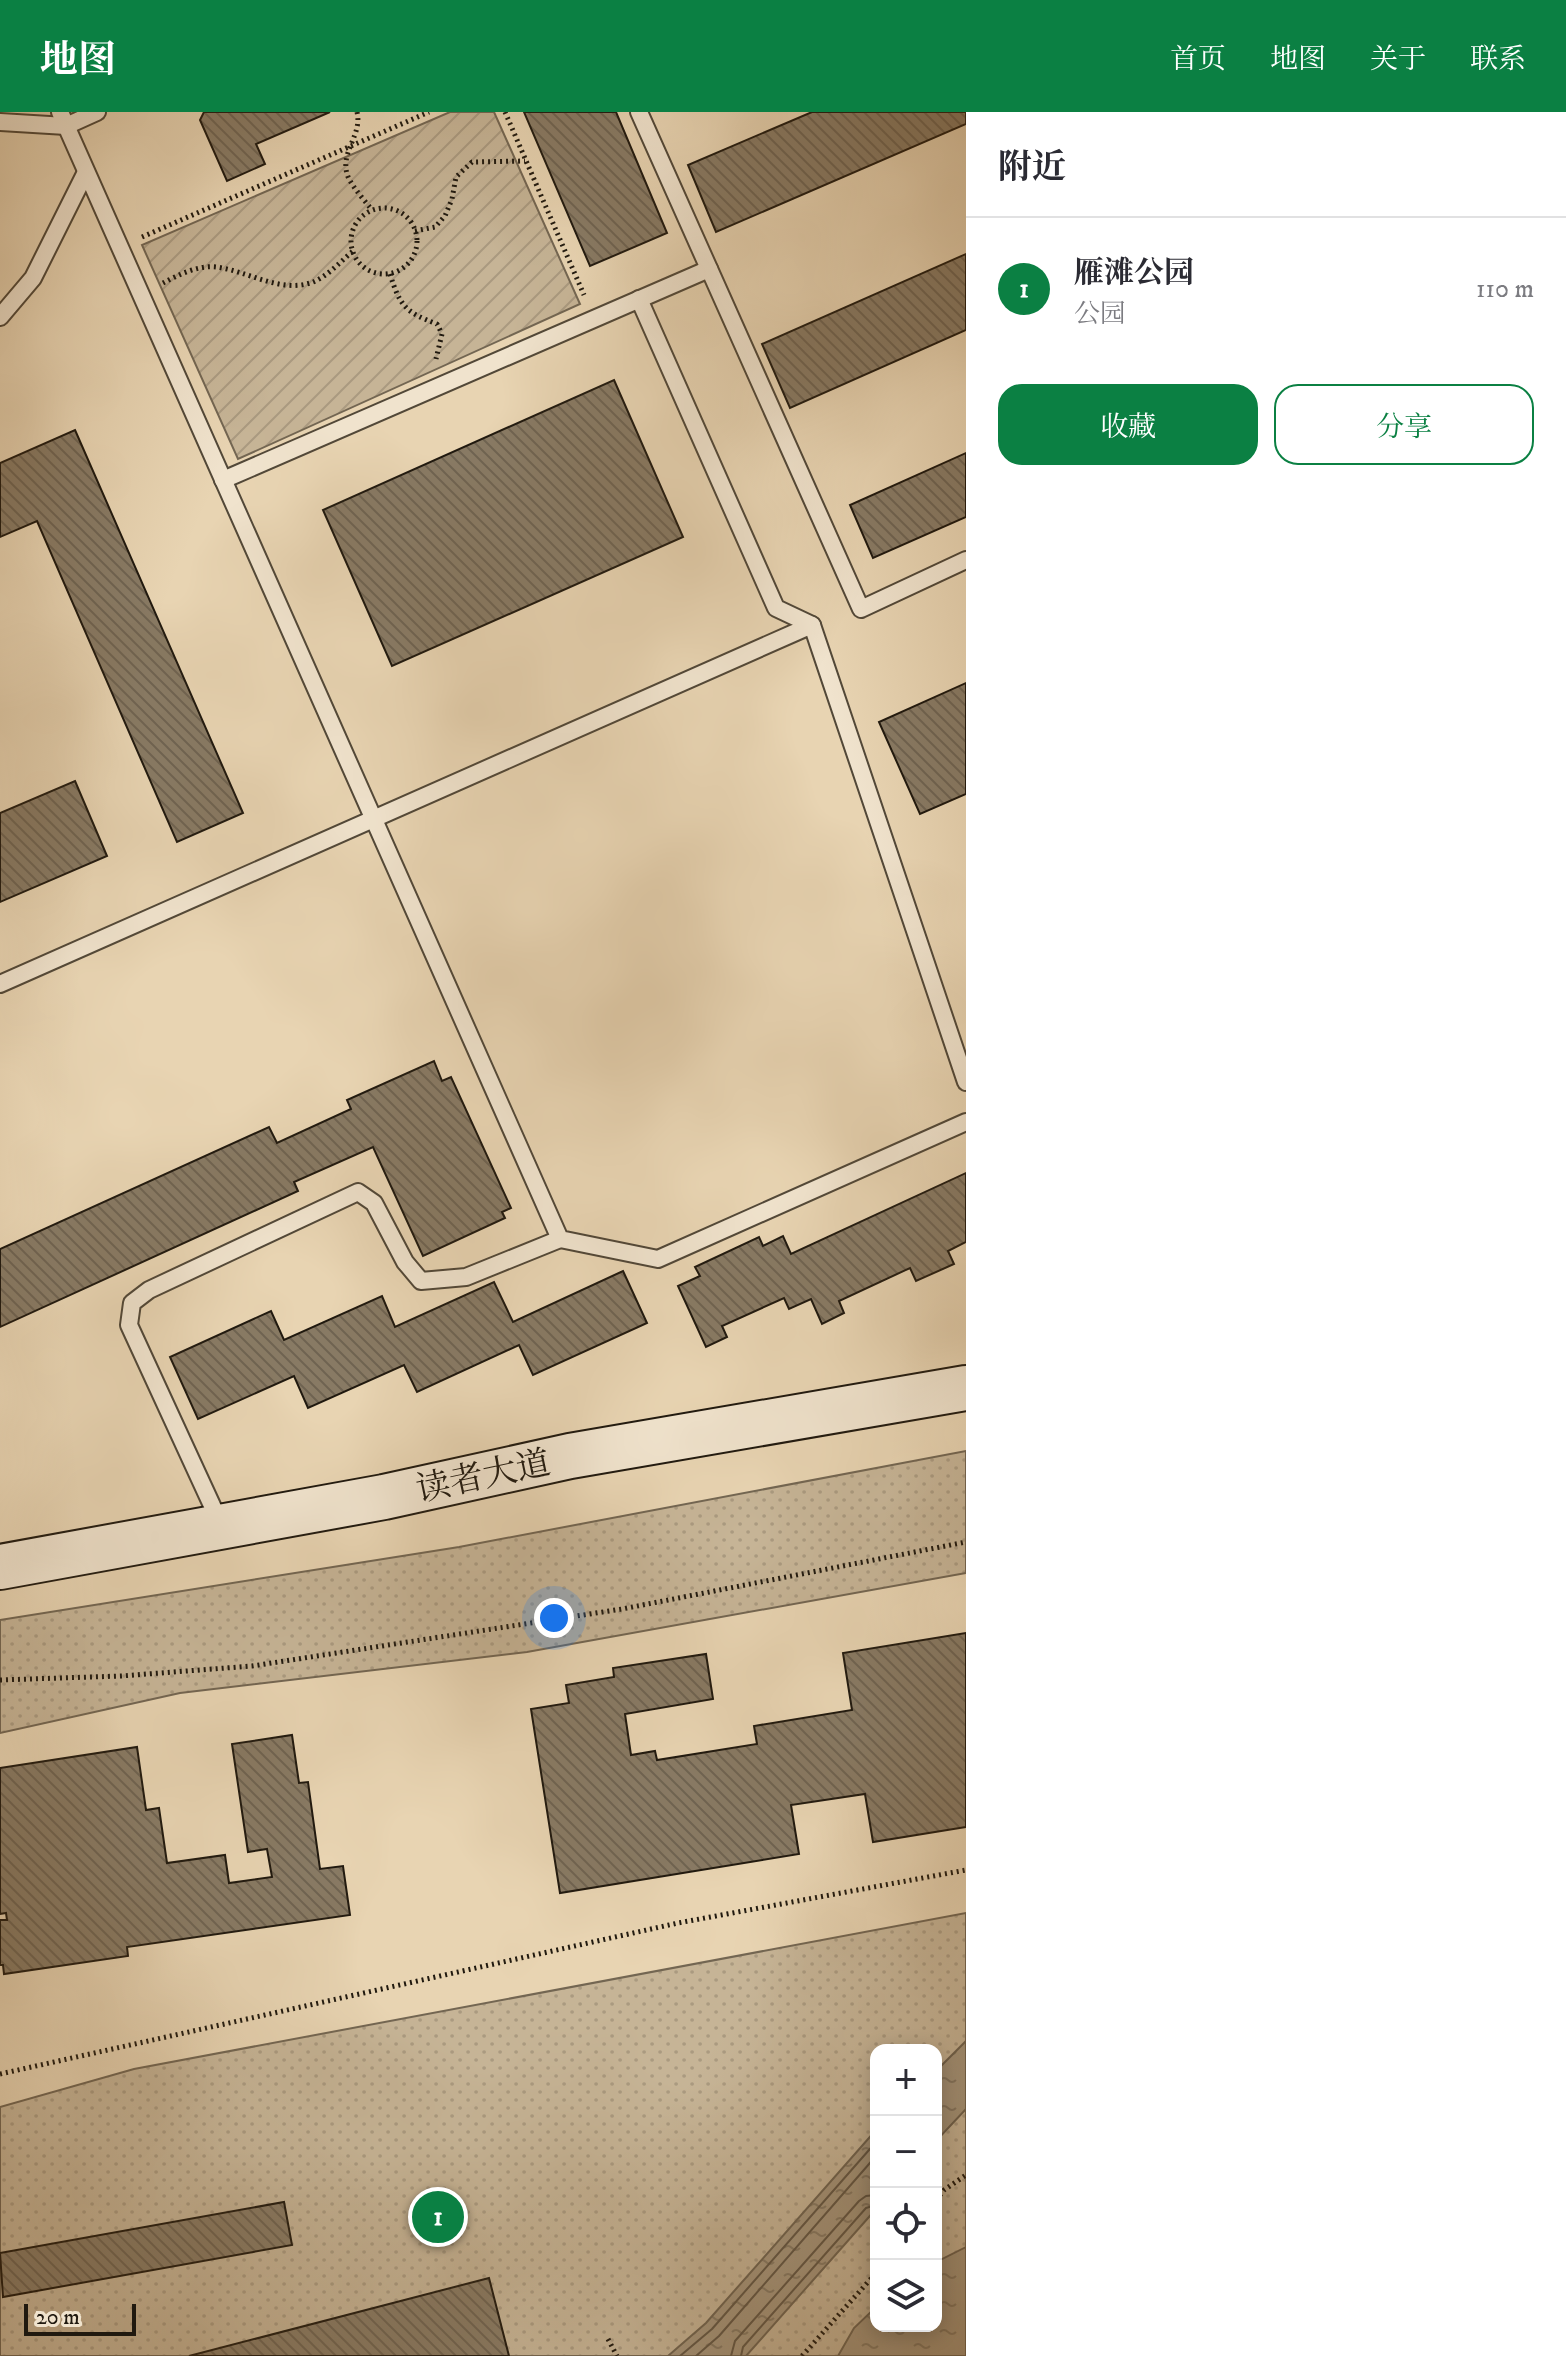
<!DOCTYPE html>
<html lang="zh">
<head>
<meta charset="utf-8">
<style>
	body { margin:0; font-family:"IM FELL DW Pica","Noto Serif SC",serif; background:#f7f7f7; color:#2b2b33 }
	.controls { position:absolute; right:24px; bottom:24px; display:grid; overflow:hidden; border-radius:16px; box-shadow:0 4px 20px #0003 }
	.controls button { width:72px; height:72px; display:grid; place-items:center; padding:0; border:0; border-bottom:2px solid #e1e1e2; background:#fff; color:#2b2b33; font:40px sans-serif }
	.scale { position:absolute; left:24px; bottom:20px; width:112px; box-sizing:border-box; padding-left:8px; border:4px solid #20190f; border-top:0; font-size:22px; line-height:28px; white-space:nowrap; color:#20190f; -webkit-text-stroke:6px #f0e3cd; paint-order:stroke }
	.you { position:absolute; left:554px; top:1506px; width:28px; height:28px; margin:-20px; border:6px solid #fff; border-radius:50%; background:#1a73e8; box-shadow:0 0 0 12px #1a73e833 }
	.badge { display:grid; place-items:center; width:52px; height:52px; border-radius:50%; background:#0b8043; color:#fff; font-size:26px; font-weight:700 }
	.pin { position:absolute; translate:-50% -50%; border:4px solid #fff; box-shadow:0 2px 8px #0006 }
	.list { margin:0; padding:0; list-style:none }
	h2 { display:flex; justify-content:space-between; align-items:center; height:104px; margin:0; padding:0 32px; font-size:34px }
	h2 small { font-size:26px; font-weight:400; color:#7c7c81 }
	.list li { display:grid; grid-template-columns:52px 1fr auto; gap:24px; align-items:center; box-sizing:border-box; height:144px; padding:0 32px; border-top:2px solid #e1e1e2 }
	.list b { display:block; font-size:30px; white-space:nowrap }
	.list p { margin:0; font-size:26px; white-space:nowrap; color:#7c7c81 }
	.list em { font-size:26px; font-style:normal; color:#7c7c81 }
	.actions { display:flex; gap:16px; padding:24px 32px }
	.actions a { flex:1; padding:18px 0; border:2px solid #0b8043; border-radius:24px; text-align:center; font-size:28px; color:#0b8043 }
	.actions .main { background:#0b8043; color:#fff }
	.icon { flex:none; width:44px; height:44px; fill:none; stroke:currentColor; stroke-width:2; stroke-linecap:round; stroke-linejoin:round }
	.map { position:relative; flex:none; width:966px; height:2244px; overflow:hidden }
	header { display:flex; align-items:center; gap:48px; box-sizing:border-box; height:112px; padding:0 40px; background:#0b8043; color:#fff }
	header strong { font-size:38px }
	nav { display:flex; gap:44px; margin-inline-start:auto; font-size:28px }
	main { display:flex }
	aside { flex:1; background:#fff }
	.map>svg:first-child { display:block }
</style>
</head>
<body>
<header>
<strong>地图</strong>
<nav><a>首页</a><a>地图</a><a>关于</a><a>联系</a></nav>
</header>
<main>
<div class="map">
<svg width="966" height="2244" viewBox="0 0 966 2244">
	<defs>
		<pattern id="park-dots" width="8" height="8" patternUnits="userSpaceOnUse" patternTransform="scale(2)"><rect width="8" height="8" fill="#c6b496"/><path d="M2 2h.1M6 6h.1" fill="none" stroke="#aa9a80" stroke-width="1.8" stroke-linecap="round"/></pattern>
		<pattern id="garden-furrows" width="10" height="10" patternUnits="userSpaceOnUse" patternTransform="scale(2)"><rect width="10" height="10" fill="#c6b496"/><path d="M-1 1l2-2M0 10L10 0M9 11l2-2" fill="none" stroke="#aa9a80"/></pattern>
		<pattern id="water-ripples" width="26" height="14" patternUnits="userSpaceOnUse" patternTransform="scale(2)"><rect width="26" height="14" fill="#a4947b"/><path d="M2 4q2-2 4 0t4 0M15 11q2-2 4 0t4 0" fill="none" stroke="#857863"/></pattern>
		<pattern id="building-back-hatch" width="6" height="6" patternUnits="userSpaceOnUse" patternTransform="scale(2)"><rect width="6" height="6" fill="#887a64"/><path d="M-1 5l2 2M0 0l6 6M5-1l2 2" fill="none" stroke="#6f6351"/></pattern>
	</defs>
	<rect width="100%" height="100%" fill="#e8d4b2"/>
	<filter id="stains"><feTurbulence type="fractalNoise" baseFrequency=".0025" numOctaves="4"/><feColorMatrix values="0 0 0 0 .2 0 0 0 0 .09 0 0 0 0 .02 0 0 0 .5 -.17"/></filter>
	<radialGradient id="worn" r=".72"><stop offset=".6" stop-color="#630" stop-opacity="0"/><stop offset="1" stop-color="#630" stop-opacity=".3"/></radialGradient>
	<g fill="url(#park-dots)" stroke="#736652" stroke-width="2" fill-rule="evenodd">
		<path d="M 966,1339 L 966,1461 L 527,1540 L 180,1581 L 0,1621 L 0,1508 L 459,1435 Z"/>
		<path d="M 966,1801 L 966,2244 L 0,2244 L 0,1995 L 134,1957 ZM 876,1938 L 936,1938 L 936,2214 L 876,2214 Z"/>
	</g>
	<path fill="url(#garden-furrows)" stroke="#736652" stroke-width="2" d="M 450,0 L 494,0 L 580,192 L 238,347 L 142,133 Z"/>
	<g fill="url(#water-ripples)" stroke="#6f6350" stroke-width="2">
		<path d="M 966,1929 L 966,1997 L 936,2029 L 936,1959 Z"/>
		<path d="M 876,2018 L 876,2097 L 746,2244 L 668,2244 L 706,2211 Z"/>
		<path d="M 966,2135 L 966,2244 L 838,2244 L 854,2216 L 876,2195 L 876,2214 L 936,2214 L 936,2150 Z"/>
	</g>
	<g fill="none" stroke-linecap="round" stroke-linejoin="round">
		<g stroke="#625645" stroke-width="2">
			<path d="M 680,2244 L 712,2217 L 876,2030"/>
			<path d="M 696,2244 L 719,2224 L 876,2044"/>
			<path d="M 731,2244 L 735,2229 L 859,2089 L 866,2084 L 876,2083"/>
			<path d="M 741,2244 L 743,2235 L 866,2096 L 876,2093"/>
		</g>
	</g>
	<g fill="url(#building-back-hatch)" stroke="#20190f" stroke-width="2">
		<path d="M 204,0 L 330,0 L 256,32 L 265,52 L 227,69 L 200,8 Z"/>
		<path d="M 524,0 L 616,0 L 667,121 L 590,154 Z"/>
		<path d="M 812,0 L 966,0 L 966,12 L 716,120 L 688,53 Z"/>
		<path d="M 966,142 L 966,218 L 790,296 L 762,232 Z"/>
		<path d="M 614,268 L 683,425 L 392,554 L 323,398 Z"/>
		<path d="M 75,318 L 243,701 L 177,730 L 37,409 L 0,425 L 0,351 Z"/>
		<path d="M 966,341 L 966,405 L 873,446 L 850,393 Z"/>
		<path d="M 966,571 L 966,682 L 920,702 L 879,610 Z"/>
		<path d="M 75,669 L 107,744 L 0,790 L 0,701 Z"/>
		<path d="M 434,949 L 442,969 L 451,965 L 511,1096 L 502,1100 L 505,1106 L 423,1144 L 373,1035 L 294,1070 L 298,1079 L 0,1215 L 0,1137 L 269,1015 L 277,1031 L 351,997 L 347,988 Z"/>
		<path d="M 966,1061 L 966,1130 L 948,1139 L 954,1152 L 916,1169 L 910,1156 L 839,1189 L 844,1201 L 822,1212 L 811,1187 L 789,1197 L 784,1186 L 722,1214 L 727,1225 L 706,1235 L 678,1174 L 700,1164 L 695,1155 L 759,1125 L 763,1134 L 783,1124 L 791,1142 Z"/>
		<path d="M 623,1159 L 647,1211 L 533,1263 L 519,1233 L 417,1280 L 404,1253 L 308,1296 L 294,1264 L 198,1307 L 170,1245 L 271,1199 L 284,1228 L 382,1184 L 395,1215 L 494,1170 L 513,1210 Z"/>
		<path d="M 966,1521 L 966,1715 L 873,1730 L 865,1682 L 791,1693 L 799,1742 L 560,1781 L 531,1597 L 569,1591 L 566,1573 L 614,1565 L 613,1556 L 706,1542 L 713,1587 L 625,1602 L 631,1643 L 655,1639 L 657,1648 L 757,1632 L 754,1614 L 852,1598 L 843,1541 Z"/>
		<path d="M 292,1623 L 299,1671 L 308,1670 L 320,1757 L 343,1754 L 350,1803 L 127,1835 L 128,1844 L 4,1862 L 3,1853 L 0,1853 L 0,1808 L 7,1808 L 6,1801 L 0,1802 L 0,1656 L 137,1635 L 146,1698 L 159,1696 L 167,1751 L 225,1743 L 229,1771 L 272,1765 L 267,1737 L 248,1740 L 232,1632 Z"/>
		<path d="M 284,2090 L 292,2133 L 3,2185 L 0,2141 Z"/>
		<path d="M 489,2166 L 509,2244 L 189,2244 Z"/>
	</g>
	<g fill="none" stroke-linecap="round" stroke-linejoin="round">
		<defs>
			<g id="lane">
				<path d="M 60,0 L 560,1127 L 658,1147 L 966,1010"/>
				<path d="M 639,0 L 861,497 L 966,448"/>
				<path d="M 0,10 L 66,14 L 97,0"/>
				<path d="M 639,187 L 776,496 L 812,513 L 966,970"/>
				<path d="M 0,205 L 33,166 L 86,60"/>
				<path d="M 223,368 L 709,157"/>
				<path d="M 0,872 L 812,513"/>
				<path d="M 221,1413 L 129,1213 L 132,1191 L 149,1178 L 358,1080 L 374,1091 L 405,1150 L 421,1169 L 466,1165 L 560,1127"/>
			</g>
			<path id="secondary" d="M 0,1455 L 384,1385 L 570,1344 L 966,1276"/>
		</defs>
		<use href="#lane" stroke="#524838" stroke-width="20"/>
		<use href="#secondary" stroke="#20190f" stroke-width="48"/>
		<g stroke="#20190f" stroke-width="5" stroke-dasharray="2 4" stroke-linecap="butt">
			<path d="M 357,0 C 363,24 337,42 349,67 C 355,78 365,89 372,98"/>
			<path d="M 505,0 L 584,183"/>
			<circle cx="384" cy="129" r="33"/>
			<path d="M 415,119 L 435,115 L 445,104 L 452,87 L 456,65 L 472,50 L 525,49"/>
			<path d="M 142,125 L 429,0"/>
			<path d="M 390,162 C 400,194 405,200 437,212 L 442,222 L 436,247"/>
			<path d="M 163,171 C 178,163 198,153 216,155 C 248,159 281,182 313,170 C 328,164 340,150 353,139"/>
			<path d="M 0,1568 L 121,1564 L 252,1554 L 622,1497 L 966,1430"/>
			<path d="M 0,1962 L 678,1811 L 966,1758"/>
			<path d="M 936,2088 L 944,2078 L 966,2063"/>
			<path d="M 608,2227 L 617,2244"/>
			<path d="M 802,2244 L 876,2161"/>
		</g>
		<use href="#lane" stroke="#f0e3cd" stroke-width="16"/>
		<use href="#secondary" stroke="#f0e3cd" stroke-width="44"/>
	</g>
	<g text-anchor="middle" stroke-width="7" stroke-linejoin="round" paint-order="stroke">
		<g font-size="34" fill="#20190f" stroke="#f0e3cd">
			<text transform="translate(483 1363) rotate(-12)" y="12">读者大道</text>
		</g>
	</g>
	<rect width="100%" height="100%" filter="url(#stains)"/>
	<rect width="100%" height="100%" fill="url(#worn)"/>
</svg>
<div class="controls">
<button>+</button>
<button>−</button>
<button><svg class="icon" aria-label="locate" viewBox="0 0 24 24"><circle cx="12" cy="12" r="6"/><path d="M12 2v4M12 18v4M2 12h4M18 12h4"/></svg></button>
<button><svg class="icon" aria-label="layers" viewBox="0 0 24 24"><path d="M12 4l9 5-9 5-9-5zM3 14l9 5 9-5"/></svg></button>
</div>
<div class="scale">20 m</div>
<div class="you"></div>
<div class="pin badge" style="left:438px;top:2105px">1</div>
</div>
<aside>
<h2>附近<small></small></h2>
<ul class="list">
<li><span class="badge">1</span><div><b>雁滩公园</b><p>公园</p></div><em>110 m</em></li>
</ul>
<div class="actions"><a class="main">收藏</a><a>分享</a></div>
</aside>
</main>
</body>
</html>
